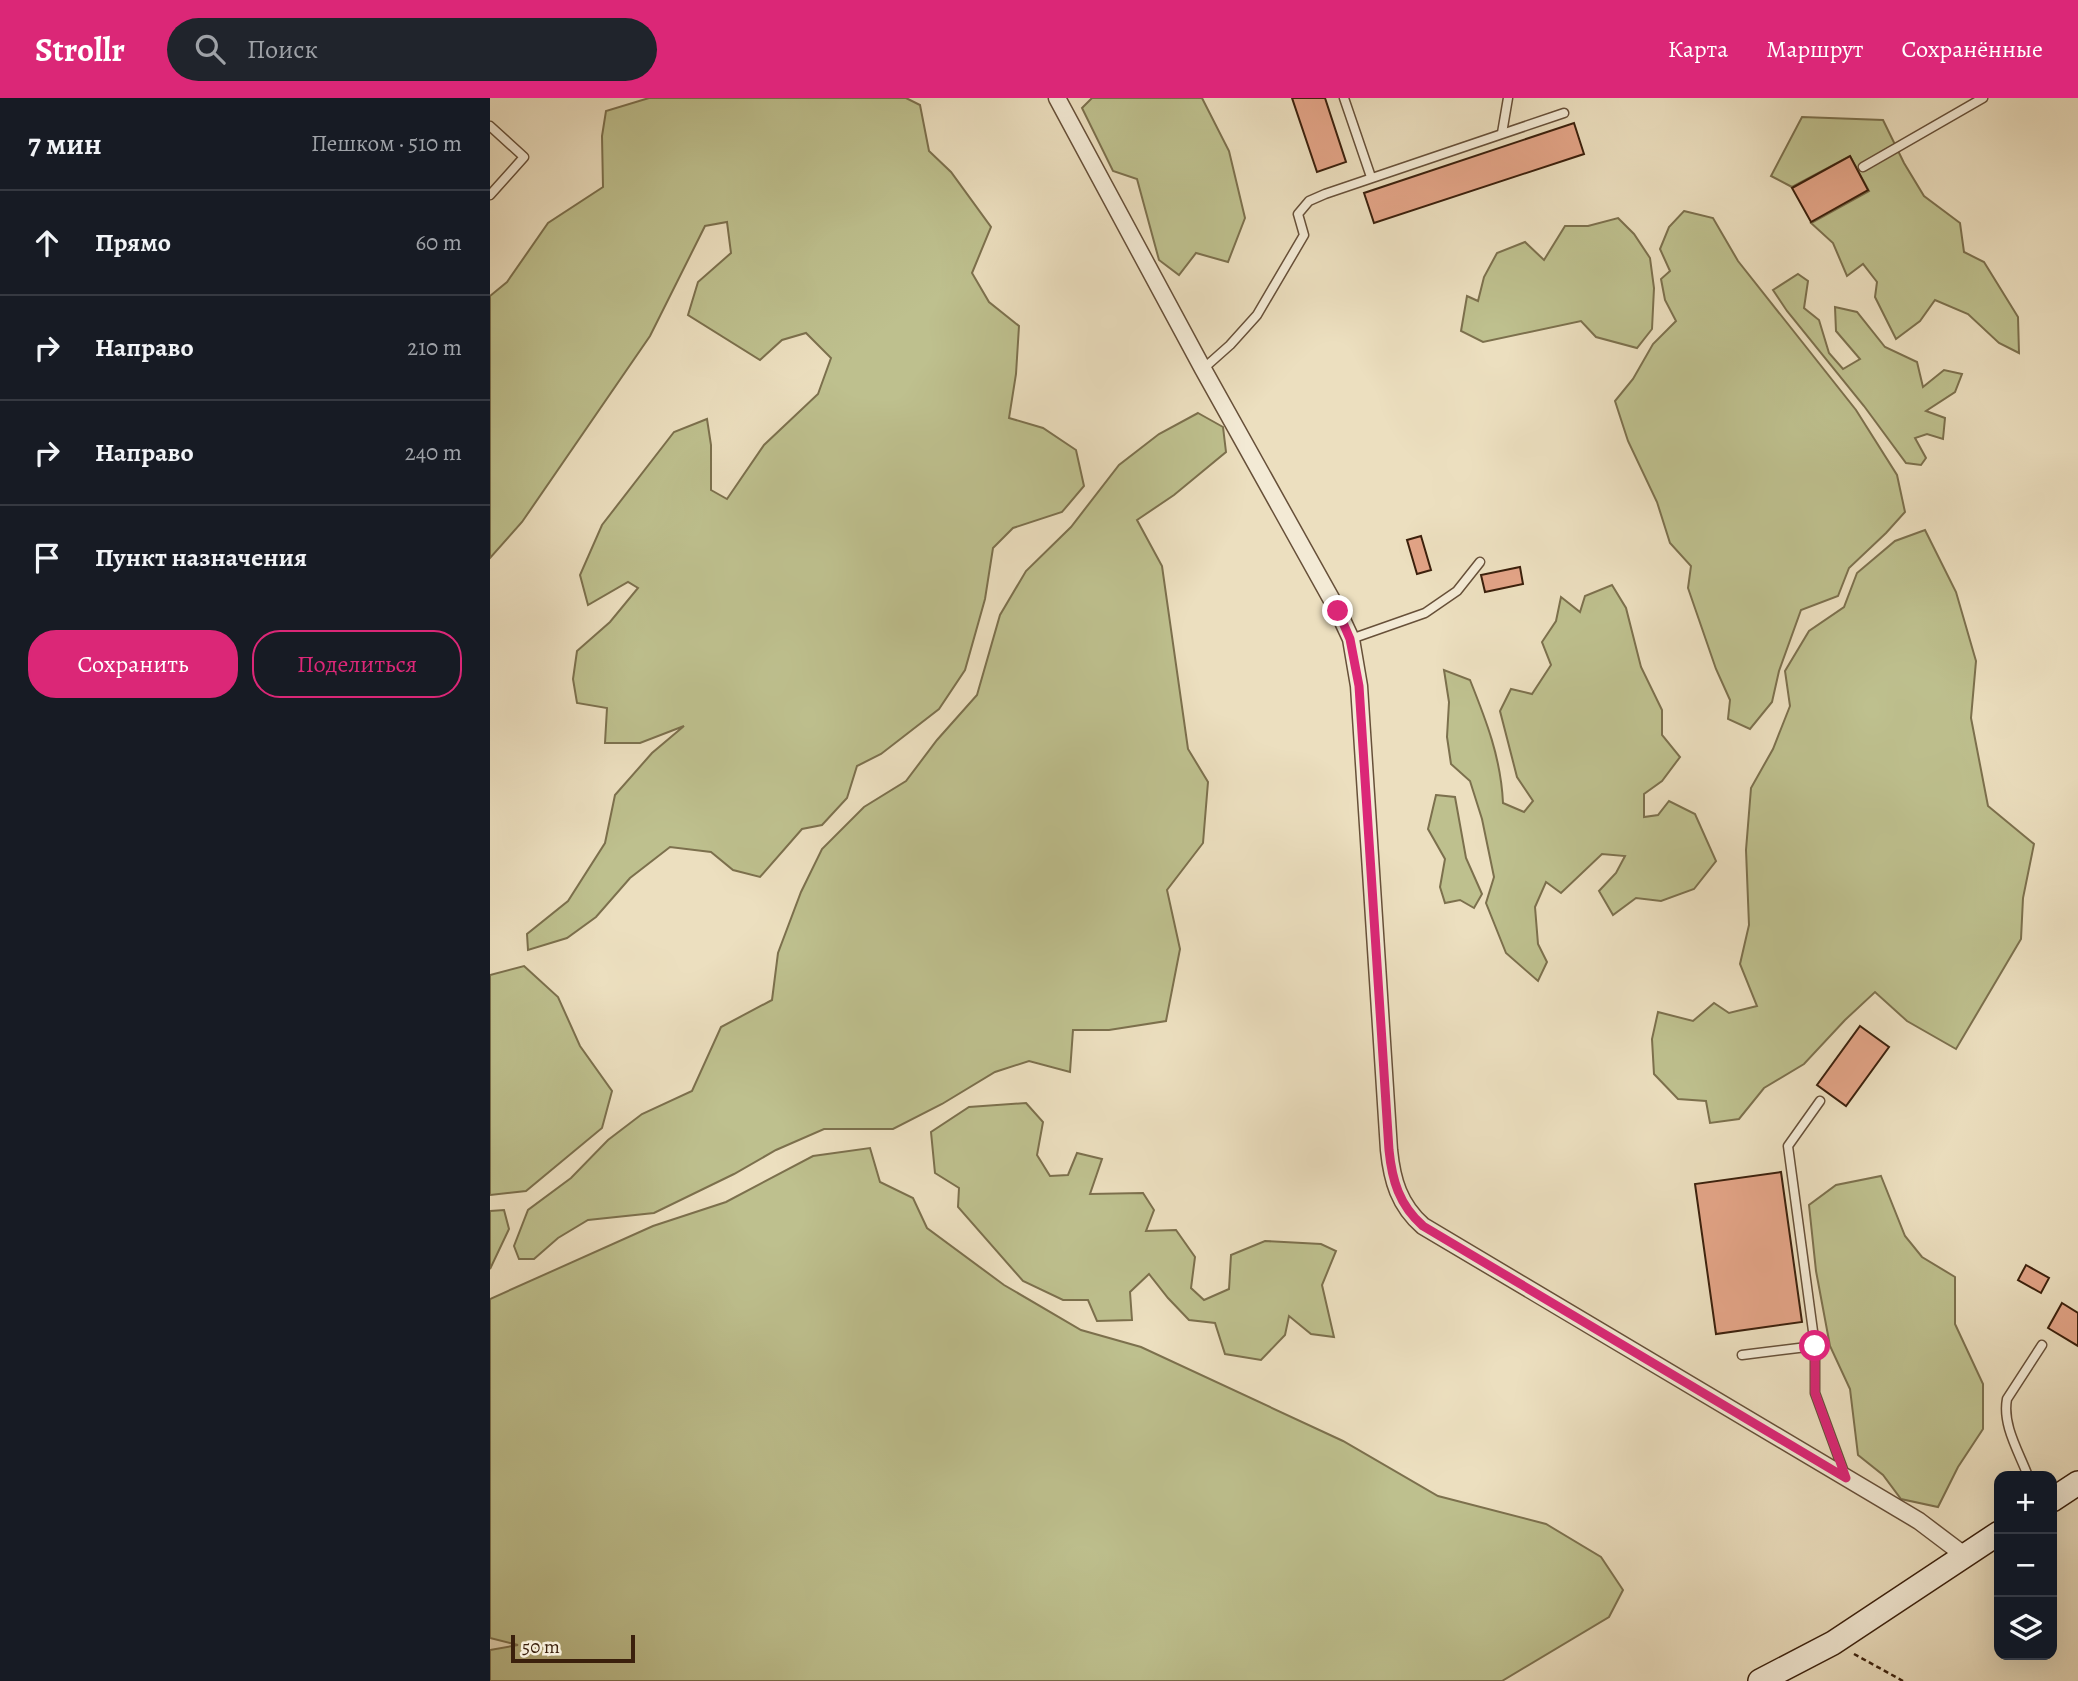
<!DOCTYPE html>
<html lang="ru">
<head>
<meta charset="utf-8">
<style>
	body { margin:0; font-family:Alegreya,serif; background:#20242c; color:#f1f3f6 }
	.controls { position:absolute; right:21px; bottom:21px; display:grid; overflow:hidden; border-radius:14px; box-shadow:0 7px 28px #0002 }
	.controls button { width:63px; height:63px; display:grid; place-items:center; padding:0; border:0; border-bottom:2px solid #363941; background:#171b24; color:#f1f3f6; font:35px sans-serif }
	.scale { position:absolute; left:21px; bottom:18px; width:124px; box-sizing:border-box; padding-left:7px; border:4px solid #3b200c; border-top:0; font-size:19px; line-height:24px; white-space:nowrap; color:#3b200c; -webkit-text-stroke:5px #f3ead5; paint-order:stroke }
	.stop { position:absolute; width:21px; height:21px; margin:-16px; border:5px solid #db2777; border-radius:50%; background:#fff }
	.stop.end { background:#db2777; border-color:#fff; box-shadow:0 2px 7px #0008 }
	.list { margin:0; padding:0; list-style:none }
	h2 { display:flex; justify-content:space-between; align-items:center; height:91px; margin:0; padding:0 28px; font-size:30px }
	h2 small { font-size:23px; font-weight:400; color:#9ea1a6 }
	.list li { display:grid; grid-template-columns:46px 1fr auto; gap:21px; align-items:center; box-sizing:border-box; height:105px; padding:0 28px; border-top:2px solid #363941 }
	.list b { display:block; font-size:26px; white-space:nowrap }
	.list em { font-size:23px; font-style:normal; color:#9ea1a6 }
	.actions { display:flex; gap:14px; padding:21px 28px }
	.actions a { flex:1; padding:16px 0; border:2px solid #db2777; border-radius:28px; text-align:center; font-size:24px; color:#db2777 }
	.actions .main { background:#db2777; color:#fff }
	.icon { flex:none; width:38px; height:38px; fill:none; stroke:currentColor; stroke-width:2; stroke-linecap:round; stroke-linejoin:round }
	.map { position:relative; flex:none; width:1588px; height:1583px; overflow:hidden }
	header { display:flex; align-items:center; gap:42px; box-sizing:border-box; height:98px; padding:0 35px; background:#db2777; color:#fff }
	header strong { font-size:33px }
	nav { display:flex; gap:38px; margin-inline-start:auto; font-size:24px }
	.search { width:490px; height:63px; background:#20242c; display:flex; align-items:center; gap:18px; box-sizing:border-box; padding:0 24px; border-radius:38px; color:#9ea1a6; font-size:26px }
	main { display:flex }
	aside { flex:1; background:#171b24 }
	.map>svg:first-child { display:block }
</style>
</head>
<body>
<header>
<strong>Strollr</strong>
<div class="search"><svg class="icon" aria-label="search" viewBox="0 0 24 24"><circle cx="10" cy="10" r="6"/><path d="M15 15l6 6"/></svg>Поиск</div>
<nav><a>Карта</a><a>Маршрут</a><a>Сохранённые</a></nav>
</header>
<main>
<aside>
<h2>7 мин<small>Пешком · 510 m</small></h2>
<ul class="list">
<li><svg class="icon" aria-label="ahead" viewBox="0 0 24 24"><path d="M12 20V5M6 11l6-6 6 6"/></svg><div><b>Прямо</b></div><em>60 m</em></li>
<li><svg class="icon" aria-label="right" viewBox="0 0 24 24"><path d="M7 20v-9h11M14 6l5 5-5 5"/></svg><div><b>Направо</b></div><em>210 m</em></li>
<li><svg class="icon" aria-label="right" viewBox="0 0 24 24"><path d="M7 20v-9h11M14 6l5 5-5 5"/></svg><div><b>Направо</b></div><em>240 m</em></li>
<li><svg class="icon" aria-label="arrive" viewBox="0 0 24 24"><path d="M6 21V4h12l-3 4 3 4H6"/></svg><div><b>Пункт назначения</b></div></li>
</ul>
<div class="actions"><a class="main">Сохранить</a><a>Поделиться</a></div>
</aside>
<div class="map">
<svg width="1588" height="1583" viewBox="0 0 1588 1583">
	<rect width="100%" height="100%" fill="#ecdfbf"/>
	<filter id="stains"><feTurbulence type="fractalNoise" baseFrequency=".00286" numOctaves="4"/><feColorMatrix values="0 0 0 0 .2 0 0 0 0 .09 0 0 0 0 .02 0 0 0 .5 -.17"/></filter>
	<radialGradient id="worn" r=".72"><stop offset=".6" stop-color="#630" stop-opacity="0"/><stop offset="1" stop-color="#630" stop-opacity=".3"/></radialGradient>
	<g fill="#bec08e" stroke="#7c704d" stroke-width="2">
		<path d="M 159,0 L 416,0 L 430,7 L 439,53 L 461,74 L 501,129 L 482,175 L 499,204 L 529,228 L 526,276 L 519,320 L 553,330 L 586,352 L 594,388 L 572,414 L 523,430 L 503,450 L 495,501 L 475,572 L 449,611 L 391,656 L 367,668 L 357,700 L 332,727 L 312,731 L 270,779 L 243,772 L 221,754 L 180,749 L 140,780 L 106,819 L 77,840 L 38,852 L 37,836 L 78,803 L 115,745 L 125,697 L 162,655 L 194,628 L 150,645 L 115,645 L 117,610 L 87,605 L 83,581 L 87,553 L 120,524 L 148,490 L 138,484 L 98,507 L 90,477 L 112,427 L 184,334 L 217,321 L 221,347 L 221,392 L 237,401 L 274,347 L 328,296 L 341,260 L 316,235 L 292,242 L 270,262 L 198,217 L 208,184 L 241,155 L 237,124 L 215,128 L 160,238 L 32,424 L 0,460 L 0,198 L 17,184 L 58,125 L 113,89 L 112,38 L 116,13 Z"/>
		<path d="M 602,0 L 712,0 L 739,53 L 755,120 L 738,164 L 706,155 L 689,177 L 669,162 L 647,81 L 623,73 L 592,10 Z"/>
		<path d="M 1312,19 L 1393,22 L 1414,65 L 1434,98 L 1470,125 L 1474,154 L 1494,164 L 1528,219 L 1529,255 L 1509,245 L 1478,216 L 1445,202 L 1430,223 L 1406,241 L 1385,199 L 1387,184 L 1373,166 L 1357,178 L 1343,145 L 1321,125 L 1379,93 L 1360,58 L 1302,89 L 1281,78 Z"/>
		<path d="M 1194,113 L 1223,120 L 1248,163 L 1366,312 L 1407,377 L 1415,414 L 1396,435 L 1359,470 L 1348,498 L 1311,512 L 1289,573 L 1282,604 L 1260,631 L 1238,621 L 1240,602 L 1226,571 L 1198,490 L 1201,468 L 1180,445 L 1167,404 L 1138,343 L 1125,303 L 1143,281 L 1163,246 L 1186,223 L 1175,202 L 1171,181 L 1180,173 L 1170,151 L 1179,129 Z"/>
		<path d="M 1128,120 L 1144,136 L 1160,160 L 1164,190 L 1162,231 L 1147,250 L 1106,239 L 1091,223 L 993,244 L 971,233 L 977,198 L 988,203 L 994,179 L 1007,155 L 1035,144 L 1054,162 L 1075,128 L 1098,128 Z"/>
		<path d="M 1308,176 L 1318,183 L 1314,210 L 1329,222 L 1339,255 L 1353,271 L 1370,261 L 1346,233 L 1345,209 L 1367,214 L 1395,249 L 1427,264 L 1433,289 L 1454,272 L 1472,276 L 1465,294 L 1436,313 L 1455,320 L 1453,341 L 1437,336 L 1425,340 L 1436,360 L 1431,367 L 1416,365 L 1374,308 L 1297,213 L 1283,192 Z"/>
		<path d="M 708,315 L 733,329 L 736,354 L 684,397 L 647,422 L 672,468 L 698,651 L 718,684 L 713,745 L 677,792 L 690,851 L 676,923 L 619,932 L 583,932 L 580,974 L 539,963 L 505,974 L 452,1006 L 403,1031 L 334,1031 L 286,1052 L 244,1076 L 164,1115 L 98,1122 L 68,1140 L 44,1161 L 29,1161 L 24,1148 L 38,1112 L 81,1080 L 118,1042 L 152,1016 L 202,993 L 231,929 L 282,902 L 288,855 L 311,794 L 332,751 L 374,709 L 416,683 L 447,642 L 487,597 L 510,517 L 536,473 L 581,429 L 629,367 L 669,336 Z"/>
		<path d="M 1435,432 L 1466,494 L 1486,563 L 1481,620 L 1498,708 L 1544,746 L 1533,800 L 1531,841 L 1466,951 L 1417,923 L 1385,894 L 1355,922 L 1314,966 L 1274,990 L 1249,1021 L 1220,1025 L 1216,1003 L 1188,1001 L 1164,976 L 1162,941 L 1168,914 L 1203,923 L 1224,905 L 1239,915 L 1267,908 L 1250,866 L 1259,827 L 1256,752 L 1261,690 L 1283,651 L 1300,608 L 1295,573 L 1319,533 L 1354,509 L 1367,475 L 1405,443 Z"/>
		<path d="M 1122,487 L 1136,510 L 1151,569 L 1172,612 L 1172,637 L 1190,659 L 1172,683 L 1154,696 L 1154,719 L 1168,717 L 1179,703 L 1205,716 L 1226,763 L 1204,791 L 1171,803 L 1146,800 L 1123,817 L 1109,793 L 1126,775 L 1135,758 L 1112,756 L 1071,795 L 1056,784 L 1045,809 L 1048,846 L 1057,864 L 1048,883 L 1016,855 L 996,805 L 1004,779 L 992,721 L 980,683 L 961,666 L 957,639 L 959,604 L 954,572 L 980,582 C 996,622 1011,660 1013,705 L 1034,714 L 1043,703 L 1027,679 L 1010,613 L 1021,591 L 1042,596 L 1061,567 L 1052,544 L 1066,523 L 1071,499 L 1090,514 L 1095,498 Z"/>
		<path d="M 946,697 L 965,699 L 976,760 L 992,796 L 984,810 L 970,802 L 955,805 L 950,789 L 955,761 L 938,731 Z"/>
		<path d="M 34,868 L 68,899 L 90,948 L 122,993 L 112,1030 L 36,1093 L 0,1097 L 0,877 Z"/>
		<path d="M 536,1005 L 553,1024 L 547,1057 L 560,1078 L 578,1077 L 587,1055 L 612,1061 L 600,1096 L 653,1095 L 664,1112 L 656,1133 L 686,1132 L 705,1159 L 701,1190 L 714,1202 L 739,1191 L 741,1157 L 775,1143 L 831,1146 L 846,1153 L 832,1187 L 844,1239 L 821,1236 L 799,1218 L 795,1237 L 771,1262 L 735,1256 L 725,1225 L 699,1222 L 678,1200 L 659,1176 L 640,1194 L 642,1222 L 607,1223 L 598,1202 L 573,1202 L 533,1183 L 468,1109 L 469,1090 L 445,1075 L 441,1034 L 479,1009 Z"/>
		<path d="M 380,1050 L 390,1084 L 423,1100 L 437,1130 L 514,1187 L 591,1232 L 651,1249 L 853,1343 L 948,1398 L 1056,1426 L 1111,1459 L 1133,1492 L 1119,1519 L 1012,1583 L 0,1583 L 0,1552 L 28,1547 L 0,1540 L 0,1201 L 163,1128 L 236,1104 L 323,1058 Z"/>
		<path d="M 1391,1078 L 1415,1138 L 1432,1159 L 1465,1179 L 1465,1226 L 1493,1286 L 1493,1331 L 1468,1369 L 1448,1409 L 1411,1401 L 1393,1377 L 1368,1357 L 1360,1291 L 1340,1248 L 1326,1173 L 1319,1107 L 1346,1087 Z"/>
		<path d="M 14,1112 L 19,1131 L 0,1171 L 0,1113 Z"/>
	</g>
	<g fill="#e3a487" stroke="#3b200c" stroke-width="2">
		<path d="M 802,0 L 835,0 L 856,64 L 827,74 Z"/>
		<path d="M 1084,25 L 1094,56 L 884,125 L 874,95 Z"/>
		<path d="M 1360,58 L 1378,92 L 1321,124 L 1302,90 Z"/>
		<path d="M 931,438 L 941,472 L 927,476 L 917,442 Z"/>
		<path d="M 1030,469 L 1033,486 L 995,494 L 991,477 Z"/>
		<path d="M 1370,928 L 1399,949 L 1356,1008 L 1327,987 Z"/>
		<path d="M 1291,1074 L 1312,1224 L 1226,1236 L 1205,1086 Z"/>
		<path d="M 1536,1167 L 1559,1180 L 1551,1195 L 1528,1182 Z"/>
		<path d="M 1572,1205 L 1588,1215 L 1588,1248 L 1558,1230 Z"/>
	</g>
	<g fill="none" stroke-linecap="round" stroke-linejoin="round">
		<defs>
			<g id="lane">
				<path d="M 854,0 L 881,79"/>
				<path d="M 0,28 L 34,59 L 0,97"/>
				<path d="M 1012,35 L 1018,0"/>
				<path d="M 1373,69 L 1493,0"/>
				<path d="M 713,271 L 740,247 L 767,217 L 814,137 L 808,116 L 819,103 L 835,96 L 1074,15"/>
				<path d="M 861,541 L 935,515 L 967,493 L 990,464"/>
				<path d="M 1325,1248 L 1298,1048 L 1330,1003"/>
				<path d="M 1252,1257 L 1325,1248 L 1325,1295 L 1355,1377"/>
				<path d="M 1538,1378 C 1529,1354 1512,1327 1517,1301 L 1552,1247"/>
			</g>
			<path id="street" d="M 567,0 L 713,271 L 848,513 L 861,541 L 869,588 L 899,1052 C 902,1082 909,1107 933,1128 L 1429,1423 L 1474,1457"/>
			<g id="secondary">
				<path d="M 1562,1402 L 1588,1385"/>
				<path d="M 1270,1583 L 1343,1545 L 1509,1435"/>
			</g>
		</defs>
		<use href="#lane" stroke="#675039" stroke-width="11"/>
		<use href="#street" stroke="#675039" stroke-width="19"/>
		<use href="#secondary" stroke="#3b200c" stroke-width="26"/>
		<path stroke="#3b200c" stroke-width="2.5" stroke-dasharray="5 3.5" stroke-linecap="butt" d="M 1364,1556 L 1413,1583"/>
		<use href="#lane" stroke="#f3ead5" stroke-width="8"/>
		<use href="#street" stroke="#f3ead5" stroke-width="16"/>
		<use href="#secondary" stroke="#f3ead5" stroke-width="23"/>
	</g>
	<g fill="none" stroke-linecap="round" stroke-linejoin="round">
		<path stroke="#db2777" stroke-width="9" d="M 848,513 L 860,541 L 869,588 L 899,1052 C 902,1082 909,1107 933,1128 L 1356,1380 L 1325,1295 L 1325,1248"/>
	</g>
	<rect width="100%" height="100%" filter="url(#stains)"/>
	<rect width="100%" height="100%" fill="url(#worn)"/>
</svg>
<div class="controls">
<button>+</button>
<button>−</button>
<button><svg class="icon" aria-label="layers" viewBox="0 0 24 24"><path d="M12 4l9 5-9 5-9-5zM3 14l9 5 9-5"/></svg></button>
</div>
<div class="scale">50 m</div>
<div class="stop" style="left:1325px;top:1248px"></div>
<div class="stop end" style="left:848px;top:513px"></div>
</div>
</main>
</body>
</html>
